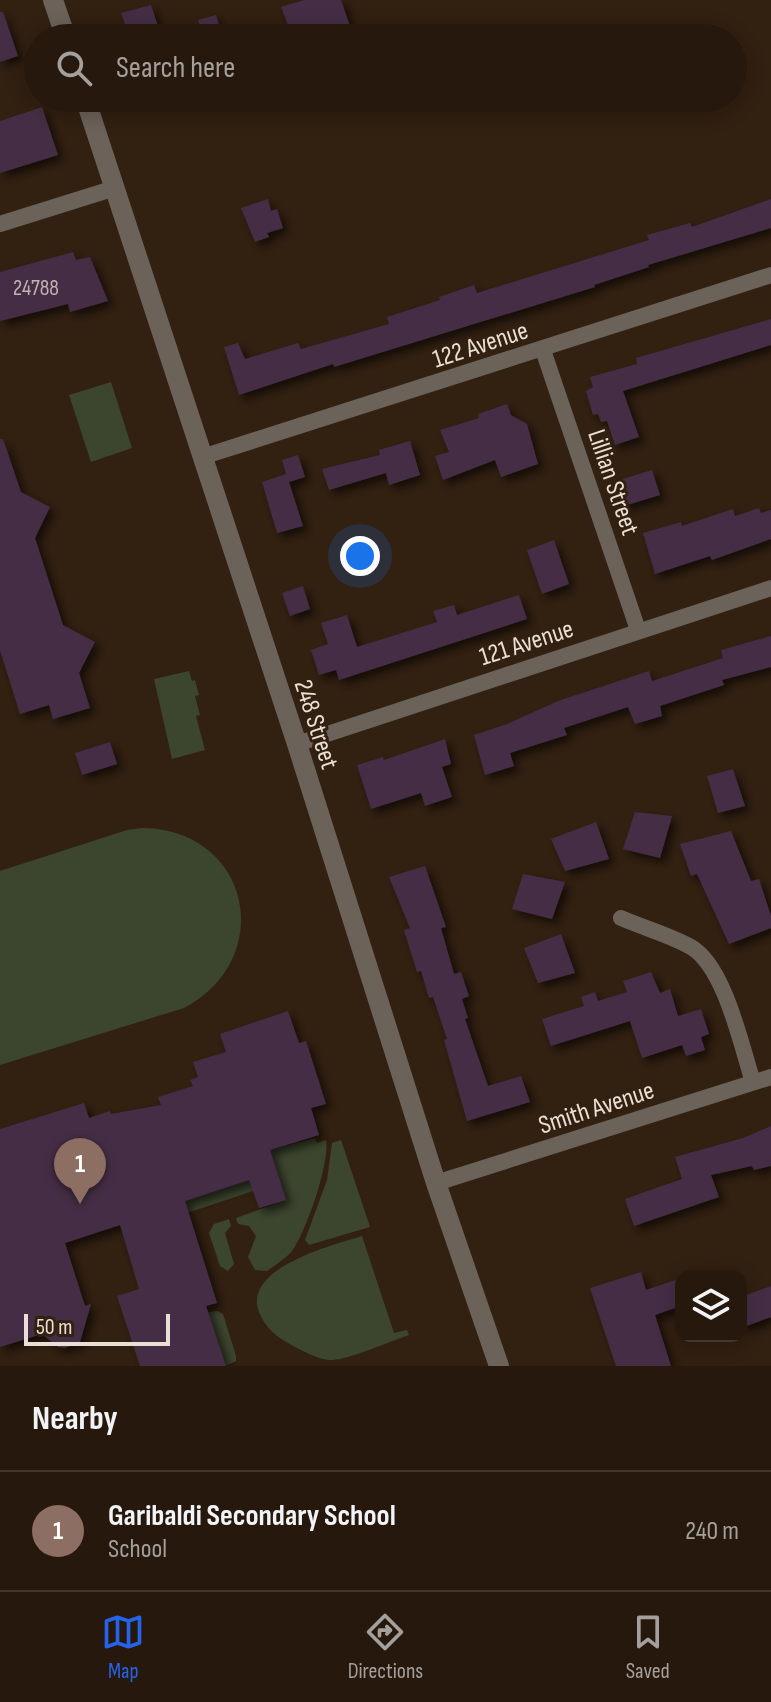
<!DOCTYPE html>
<html lang="en">
<head>
<meta charset="utf-8">
<style>
	body { margin:0; font-family:"Sofia Sans Condensed",sans-serif; background:#2e2116; color:#f1f3f6 }
	.controls { position:absolute; right:24px; bottom:24px; display:grid; overflow:hidden; border-radius:16px; box-shadow:0 4px 20px #0003 }
	.controls button { width:72px; height:72px; display:grid; place-items:center; padding:0; border:0; border-bottom:2px solid #42372e; background:#26180d; color:#f1f3f6; font:40px sans-serif }
	.scale { position:absolute; left:24px; bottom:20px; width:146px; box-sizing:border-box; padding-left:8px; border:4px solid #ebdfd5; border-top:0; font-size:22px; line-height:28px; white-space:nowrap; color:#ebdfd5; -webkit-text-stroke:6px #322011; paint-order:stroke }
	.you { position:absolute; left:360px; top:556px; width:28px; height:28px; margin:-20px; border:6px solid #fff; border-radius:50%; background:#1a73e8; box-shadow:0 0 0 12px #1a73e833 }
	.badge { display:grid; place-items:center; width:52px; height:52px; border-radius:50%; background:#2563eb; color:#fff; font-size:26px; font-weight:700 }
	.pin { position:absolute; translate:-50% -66px; filter:drop-shadow(0 2px 4px #0008) }
	.pin::after { content:''; position:absolute; top:42px; width:28px; height:24px; background:inherit; clip-path:polygon(0 0,100% 0,50% 100%) }
	.list { margin:0; padding:0; list-style:none }
	h2 { display:flex; justify-content:space-between; align-items:center; height:104px; margin:0; padding:0 32px; font-size:34px }
	h2 small { font-size:26px; font-weight:400; color:#a4a09d }
	.list li { display:grid; grid-template-columns:52px 1fr auto; gap:24px; align-items:center; box-sizing:border-box; height:120px; padding:0 32px; border-top:2px solid #42372e }
	.list b { display:block; font-size:30px; white-space:nowrap }
	.list p { margin:0; font-size:26px; white-space:nowrap; color:#a4a09d }
	.list em { font-size:26px; font-style:normal; color:#a4a09d }
	.icon { flex:none; width:44px; height:44px; fill:none; stroke:currentColor; stroke-width:2; stroke-linecap:round; stroke-linejoin:round }
	.map { position:relative; flex:none; width:771px; height:1366px; overflow:hidden }
	.search { position:absolute; background:#26180d; box-shadow:0 4px 20px #0003; left:24px; right:24px; top:24px; height:88px; display:flex; align-items:center; gap:20px; box-sizing:border-box; padding:0 28px; border-radius:44px; color:#a4a09d; font-size:30px }
	.sheet { height:224px; background:#26180d }
	nav { display:flex; justify-content:space-around; align-items:center; box-sizing:border-box; height:112px; border-top:2px solid #42372e; background:#26180d; font-size:22px; color:#a4a09d }
	nav a { display:grid; justify-items:center; gap:4px }
	nav .on { color:#2563eb }
	.map>svg:first-child { display:block }
</style>
</head>
<body>
<div class="map">
<svg width="771" height="1366" viewBox="0 0 771 1366">
	<defs>
		<filter id="shadow"><feDropShadow dx="5" dy="5" stdDeviation="4" flood-color="#0009"/></filter>
	</defs>
	<rect width="100%" height="100%" fill="#322011"/>
	<g fill="#3c452e">
		<path d="M 111,382 L 132,448 L 91,462 L 69,395 Z"/>
		<path d="M 189,671 L 192,681 L 195,680 L 199,695 L 195,696 L 200,715 L 196,716 L 205,750 L 172,759 L 154,679 Z"/>
		<path d="M 142,828 C 250,829 278,958 184,1008 L 0,1065 L 0,871 L 127,830 Z"/>
		<path d="M 315,1138 L 317,1143 L 326,1140 C 330,1163 306,1232 292,1251 C 285,1259 275,1265 267,1271 L 255,1270 L 248,1257 L 256,1236 L 249,1226 L 238,1224 L 236,1218 L 285,1200 L 270,1150 Z"/>
		<path d="M 341,1140 L 370,1227 L 309,1245 L 305,1240 L 327,1180 L 332,1143 Z"/>
		<path d="M 249,1180 L 253,1191 L 184,1214 L 181,1202 Z"/>
		<path d="M 229,1219 L 231,1226 L 225,1233 L 234,1264 L 228,1271 L 220,1266 L 209,1233 L 214,1224 Z"/>
		<path d="M 362,1236 L 394,1333 L 407,1330 L 409,1335 C 391,1341 350,1359 333,1360 C 320,1361 299,1349 288,1343 C 275,1336 265,1327 259,1312 C 242,1268 333,1245 362,1236 Z"/>
		<path d="M 218,1311 L 223,1314 L 236,1356 L 236,1361 L 226,1366 L 208,1312 Z"/>
	</g>
	<g fill="#442d45" filter="url(#shadow)">
		<path d="M 304,0 L 341,0 L 352,32 L 333,38 L 293,38 L 281,7 Z"/>
		<path d="M 151,5 L 162,38 L 130,38 L 121,13 Z"/>
		<path d="M 0,12 L 3,12 L 18,56 L 0,62 Z"/>
		<path d="M 216,15 L 223,38 L 203,38 L 198,20 Z"/>
		<path d="M 42,107 L 58,155 L 0,173 L 0,121 Z"/>
		<path d="M 268,199 L 271,211 L 277,209 L 283,228 L 267,233 L 269,237 L 255,242 L 241,208 Z"/>
		<path d="M 771,199 L 771,228 L 648,265 L 649,267 L 594,285 L 595,287 L 334,367 L 333,364 L 239,395 L 224,347 L 238,343 L 245,359 L 298,343 L 301,349 L 389,324 L 387,317 L 440,300 L 439,297 L 474,285 L 477,293 L 649,240 L 647,235 L 690,223 L 692,227 Z"/>
		<path d="M 73,252 L 76,260 L 90,257 L 108,301 L 70,312 L 68,304 L 0,321 L 0,272 Z"/>
		<path d="M 771,319 L 771,345 L 623,391 L 639,437 L 615,445 L 607,421 L 601,422 L 598,414 L 593,415 L 586,391 L 593,387 L 590,377 L 637,364 L 636,358 Z"/>
		<path d="M 507,404 L 511,415 L 527,424 L 538,464 L 501,477 L 495,460 L 443,480 L 435,456 L 449,452 L 440,430 L 479,418 L 478,414 Z"/>
		<path d="M 0,439 L 3,439 L 21,492 L 50,507 L 35,538 L 63,625 L 95,642 L 79,673 L 90,708 L 53,719 L 49,705 L 20,714 L 0,650 Z"/>
		<path d="M 410,441 L 420,475 L 389,485 L 386,473 L 329,490 L 322,469 L 380,455 L 379,450 Z"/>
		<path d="M 298,455 L 305,477 L 289,482 L 303,526 L 277,533 L 262,482 L 286,474 L 282,460 Z"/>
		<path d="M 652,470 L 660,495 L 624,506 L 616,481 Z"/>
		<path d="M 759,508 L 761,513 L 771,510 L 771,539 L 712,560 L 710,556 L 655,574 L 643,533 L 681,522 L 682,526 L 733,509 L 735,516 Z"/>
		<path d="M 554,540 L 569,584 L 542,594 L 527,550 Z"/>
		<path d="M 303,586 L 310,609 L 290,616 L 282,593 Z"/>
		<path d="M 519,595 L 527,619 L 339,680 L 336,670 L 319,675 L 311,650 L 328,644 L 321,623 L 347,615 L 357,647 L 437,622 L 433,611 L 454,605 L 457,615 Z"/>
		<path d="M 771,636 L 771,667 L 722,680 L 724,685 L 660,706 L 662,716 L 635,724 L 628,707 L 564,728 L 567,735 L 510,753 L 514,766 L 485,775 L 474,735 L 507,724 L 558,701 L 649,671 L 652,681 L 723,658 L 721,650 Z"/>
		<path d="M 445,739 L 451,764 L 442,767 L 452,797 L 425,806 L 421,793 L 371,809 L 357,765 L 383,757 L 384,760 Z"/>
		<path d="M 110,742 L 117,764 L 82,775 L 75,753 Z"/>
		<path d="M 733,769 L 745,806 L 718,813 L 707,776 Z"/>
		<path d="M 635,812 L 672,816 L 660,858 L 623,849 Z"/>
		<path d="M 596,822 L 609,859 L 565,871 L 551,839 Z"/>
		<path d="M 731,831 L 751,881 L 759,879 L 771,916 L 771,928 L 729,944 L 697,874 L 691,876 L 680,844 Z"/>
		<path d="M 425,866 L 446,927 L 441,928 L 454,974 L 461,972 L 469,996 L 462,999 L 468,1018 L 465,1019 L 488,1086 L 521,1076 L 530,1102 L 467,1121 L 444,1040 L 447,1039 L 433,997 L 429,998 L 421,971 L 417,972 L 404,930 L 410,928 L 389,877 Z"/>
		<path d="M 523,874 L 565,882 L 552,919 L 512,909 Z"/>
		<path d="M 561,934 L 575,973 L 538,983 L 524,948 Z"/>
		<path d="M 651,972 L 660,993 L 670,989 L 678,1016 L 701,1009 L 709,1034 L 701,1037 L 705,1050 L 686,1056 L 682,1045 L 642,1058 L 630,1021 L 551,1046 L 542,1019 L 584,1006 L 581,997 L 595,992 L 598,1001 L 627,992 L 623,981 Z"/>
		<path d="M 288,1011 L 299,1043 L 306,1041 L 326,1104 L 311,1108 L 319,1135 L 270,1150 L 286,1200 L 259,1208 L 249,1180 L 185,1201 L 217,1303 L 206,1306 L 226,1366 L 140,1366 L 117,1296 L 139,1289 L 120,1225 L 65,1243 L 85,1306 L 91,1304 L 80,1342 L 65,1348 L 58,1347 L 42,1334 L 0,1347 L 0,1129 L 84,1103 L 89,1118 L 110,1111 L 111,1114 L 161,1105 L 158,1097 L 193,1086 L 190,1080 L 198,1077 L 193,1062 L 226,1052 L 220,1034 Z"/>
		<path d="M 771,1126 L 771,1166 L 754,1170 L 752,1166 L 711,1175 L 719,1197 L 634,1226 L 625,1199 L 682,1179 L 675,1157 L 743,1138 Z"/>
		<path d="M 641,1272 L 646,1290 L 681,1278 L 681,1306 L 655,1315 L 671,1366 L 616,1366 L 590,1288 Z"/>
		<path d="M 771,1286 L 771,1317 L 741,1328 L 741,1297 Z"/>
	</g>
	<g fill="none" stroke-linecap="round" stroke-linejoin="round">
		<g stroke="#6b625a" stroke-width="16">
			<path d="M 0,224 L 115,188"/>
			<path d="M 543,350 L 638,630"/>
			<path d="M 202,457 L 771,275"/>
			<path d="M 297,744 L 771,588"/>
			<path d="M 621,918 C 644,928 670,935 691,947 C 725,967 741,1045 753,1082"/>
			<path d="M 436,1183 L 771,1077"/>
		</g>
		<g stroke="#6b625a" stroke-width="20">
			<path d="M 53,0 L 66,38"/>
			<path d="M 85,98 L 297,744 L 436,1183 L 499,1366"/>
		</g>
	</g>
	<g text-anchor="middle" stroke-width="6" stroke-linejoin="round" paint-order="stroke">
		<g font-size="22" fill="#c1b2b1">
			<text x="36" y="295">24788</text>
		</g>
		<g font-size="26" fill="#ebdfd5" stroke="#322011">
			<text transform="translate(480 344) rotate(-18)" y="9">122 Avenue</text>
			<text transform="translate(614 482) rotate(71)" y="9">Lillian Street</text>
			<text transform="translate(526 642) rotate(-18)" y="9">121 Avenue</text>
			<text transform="translate(317 724) rotate(72)" y="9">248 Street</text>
			<text transform="translate(596 1107) rotate(-18)" y="9">Smith Avenue</text>
		</g>
	</g>
</svg>
<div class="controls">
<button><svg class="icon" aria-label="layers" viewBox="0 0 24 24"><path d="M12 4l9 5-9 5-9-5zM3 14l9 5 9-5"/></svg></button>
</div>
<div class="scale">50 m</div>
<div class="you"></div>
<div class="pin badge" style="left:80px;top:1204px;background:#8d6e63">1</div>
<div class="search"><svg class="icon" aria-label="search" viewBox="0 0 24 24"><circle cx="10" cy="10" r="6"/><path d="M15 15l6 6"/></svg>Search here</div>
</div>
<section class="sheet">
<h2>Nearby<small></small></h2>
<ul class="list">
<li><span class="badge" style="background:#8d6e63">1</span><div><b>Garibaldi Secondary School</b><p>School</p></div><em>240 m</em></li>
</ul>
</section>
<nav>
<a class="on"><svg class="icon" aria-label="map" viewBox="0 0 24 24"><path d="M3 6l6-2 6 2 6-2v14l-6 2-6-2-6 2zM9 4v14M15 6v14"/></svg>Map</a>
<a><svg class="icon" aria-label="directions" viewBox="0 0 24 24"><path d="M12 3l9 9-9 9-9-9zM9 14v-3h6M13 9l2 2-2 2"/></svg>Directions</a>
<a><svg class="icon" aria-label="saved" viewBox="0 0 24 24"><path d="M7 4h10v16l-5-4-5 4z"/></svg>Saved</a>
</nav>
</body>
</html>
